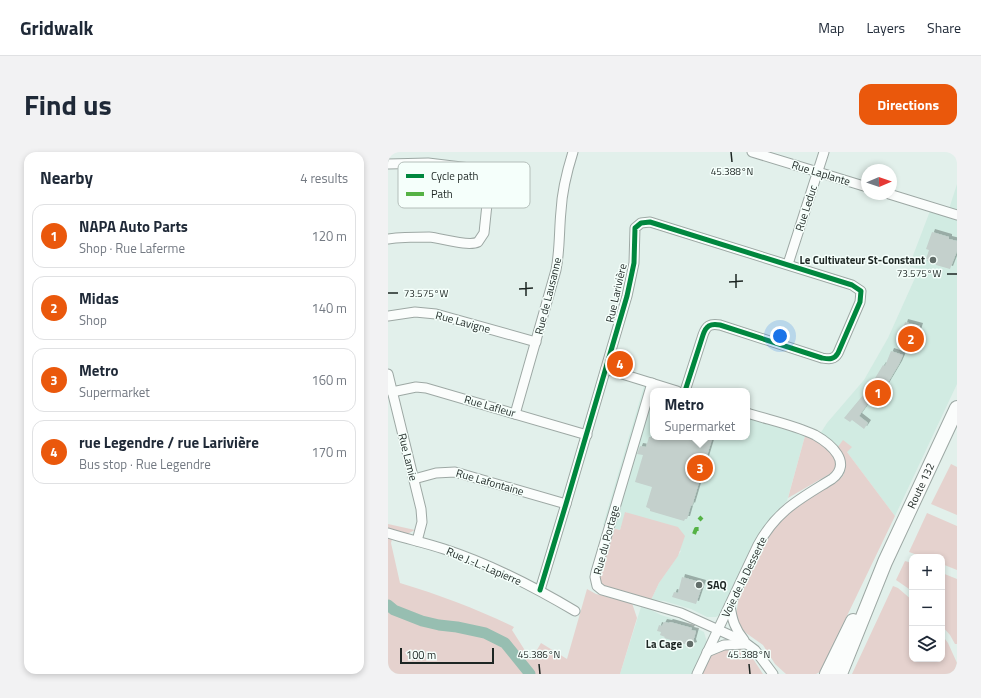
<!DOCTYPE html>
<html lang="en">
<head>
<meta charset="utf-8">
<style>
	body { margin:0; font-family:"Titillium Web",sans-serif; background:#f2f2f3; color:#1f2937 }
	.controls { position:absolute; right:12px; bottom:12px; display:grid; overflow:hidden; border-radius:8px; box-shadow:0 2px 6px #0003 }
	.controls button { width:36px; height:36px; display:grid; place-items:center; padding:0; border:0; border-bottom:1px solid #e0e1e3; background:#fff; color:#1f2937; font:20px sans-serif }
	.compass { position:absolute; left:473px; top:12px; width:36px; height:36px; border-radius:50%; background:#fff; box-shadow:0 2px 6px #0003; rotate:88deg }
	.scale { position:absolute; left:12px; bottom:10px; width:94px; box-sizing:border-box; padding-left:4px; border:2px solid #1d2623; border-top:0; font-size:11px; line-height:14px; white-space:nowrap; color:#1d2623; -webkit-text-stroke:3px #f5fffb; paint-order:stroke }
	.you { position:absolute; left:392px; top:184px; width:14px; height:14px; margin:-10px; border:3px solid #fff; border-radius:50%; background:#1a73e8; box-shadow:0 0 0 6px #1a73e833 }
	.badge { display:grid; place-items:center; width:26px; height:26px; border-radius:50%; background:#ea580c; color:#fff; font-size:13px; font-weight:700 }
	.pin { position:absolute; translate:-50% -50%; border:2px solid #fff; box-shadow:0 1px 4px #0006 }
	.popup { position:absolute; left:262px; top:236px; width:100px; height:52px; box-sizing:border-box; display:grid; place-content:center; border-radius:8px; background:#fff; filter:drop-shadow(0 1px 3px #0005); font-size:13px; white-space:nowrap; color:#747a83 }
	.popup b { font-size:15px; color:#1f2937 }
	.popup::after { content:''; position:absolute; left:50%; top:100%; margin-left:-8px; border:8px solid transparent; border-top-color:#fff }
	.list { margin:0; padding:0; list-style:none }
	h2 { display:flex; justify-content:space-between; align-items:center; height:52px; margin:0; padding:0 16px; font-size:17px }
	h2 small { font-size:13px; font-weight:400; color:#747a83 }
	.list li { display:grid; grid-template-columns:26px 1fr auto; gap:12px; align-items:center; box-sizing:border-box; height:64px; margin:0 8px 8px; padding:0 8px; border:1px solid #e0e1e3; border-radius:12px }
	.list b { display:block; font-size:15px; white-space:nowrap }
	.list p { margin:0; font-size:13px; white-space:nowrap; color:#747a83 }
	.list em { font-size:13px; font-style:normal; color:#747a83 }
	.icon { flex:none; width:22px; height:22px; fill:none; stroke:currentColor; stroke-width:2; stroke-linecap:round; stroke-linejoin:round }
	.map { position:relative; flex:none; width:569px; height:522px; overflow:hidden; border-radius:12px }
	header { display:flex; align-items:center; gap:24px; box-sizing:border-box; height:56px; padding:0 20px; background:#fff; border-bottom:1px solid #e0e1e3 }
	header strong { font-size:19px }
	nav { display:flex; gap:22px; margin-inline-start:auto; font-size:14px }
	.intro { display:flex; align-items:center; justify-content:space-between; box-sizing:border-box; height:96px; padding:0 24px }
	h1 { margin:0; font-size:28px }
	.button { padding:10px 18px; border-radius:12px; background:#ea580c; color:#fff; font-size:14px; font-weight:700 }
	main { display:flex; gap:24px; padding:0 24px }
	aside { flex:1; background:#fff; border-radius:12px; box-shadow:0 2px 6px #0003 }
	.map>svg:first-child { display:block }
</style>
</head>
<body>
<header>
<strong>Gridwalk</strong>
<nav><a>Map</a><a>Layers</a><a>Share</a></nav>
</header>
<div class="intro"><h1>Find us</h1><a class="button">Directions</a></div>
<main>
<aside>
<h2>Nearby<small>4 results</small></h2>
<ul class="list">
<li><span class="badge">1</span><div><b>NAPA Auto Parts</b><p>Shop · Rue Laferme</p></div><em>120 m</em></li>
<li><span class="badge">2</span><div><b>Midas</b><p>Shop</p></div><em>140 m</em></li>
<li><span class="badge">3</span><div><b>Metro</b><p>Supermarket</p></div><em>160 m</em></li>
<li><span class="badge">4</span><div><b>rue Legendre / rue Larivière</b><p>Bus stop · Rue Legendre</p></div><em>170 m</em></li>
</ul>
</aside>
<div class="map">
<svg width="569" height="522" viewBox="0 0 569 522">
	<defs>
		<filter id="shadow"><feDropShadow dx="3" dy="-3" stdDeviation="0" flood-color="#0004"/></filter>
	</defs>
	<rect width="100%" height="100%" fill="#e2f0eb"/>
	<g fill="#d1ebe2">
		<path d="M 569,32 L 569,59 L 561,57 Z"/>
		<path d="M 542,59 L 569,67 L 569,232 L 507,364 L 459,300 L 454,303 L 432,282 L 439,271 L 476,228 L 500,186 L 531,117 L 521,114 Z"/>
		<path d="M 256,234 L 274,239 L 265,239 L 265,285 L 359,285 L 359,265 L 417,284 L 399,349 L 386,362 L 371,382 L 332,463 L 328,465 L 319,465 L 303,457 L 276,449 L 263,448 L 271,431 L 293,399 L 238,360 L 232,378 L 215,373 Z"/>
		<path d="M 253,455 L 261,457 L 273,463 L 296,470 L 316,480 L 319,490 L 305,522 L 232,522 Z"/>
	</g>
	<g fill="#e5d2ce">
		<path d="M 417,284 C 430,289 447,299 449,314 L 445,320 L 400,346 Z"/>
		<path d="M 455,288 L 464,295 L 459,300 L 507,364 L 432,520 L 428,522 L 398,522 L 387,512 L 375,493 L 358,481 L 352,474 L 348,462 L 351,445 L 378,387 L 390,370 L 406,356 L 454,325 C 461,314 456,306 449,296 Z"/>
		<path d="M 563,312 L 569,315 L 569,363 L 543,352 Z"/>
		<path d="M 237,360 L 290,375 L 297,384 L 290,404 L 271,431 L 263,448 L 213,433 C 207,421 220,390 224,376 L 232,378 Z"/>
		<path d="M 539,361 L 569,374 L 569,418 L 554,412 L 554,405 L 535,405 L 521,400 Z"/>
		<path d="M 0,372 L 27,378 L 19,382 L 0,377 Z"/>
		<path d="M 0,386 L 4,387 L 3,391 L 12,431 C 52,443 89,457 126,475 L 124,478 L 143,508 L 153,491 L 179,507 L 199,437 L 208,442 L 244,451 L 249,466 L 232,522 L 0,522 Z"/>
		<path d="M 517,409 L 524,411 L 524,439 L 508,428 Z"/>
		<path d="M 554,421 L 569,427 L 569,492 L 567,492 L 562,483 L 554,474 Z"/>
		<path d="M 505,434 L 510,436 L 524,448 L 524,507 L 554,507 L 554,483 L 560,491 L 569,511 L 565,522 L 464,522 Z"/>
		<path d="M 350,496 C 362,498 368,512 375,522 L 314,522 C 324,498 325,499 350,496 Z"/>
	</g>
	<g fill="none" stroke-linecap="round" stroke-linejoin="round">
		<path stroke="#97beb1" stroke-width="11" d="M 0,453 L 6,458 L 34,469 L 51,473 L 69,475 L 97,481 L 117,491 L 142,522"/>
	</g>
	<g fill="#c4d0cc" filter="url(#shadow)">
		<path d="M 544,80 L 561,85 L 561,87 L 569,89 L 569,99 L 562,117 L 548,113 L 548,112 L 539,109 L 540,107 L 538,107 L 541,98 L 538,97 Z"/>
		<path d="M 517,170 L 532,174 L 526,193 L 512,188 Z"/>
		<path d="M 503,199 L 515,203 L 511,212 L 492,244 L 483,247 L 471,264 L 480,271 L 476,277 L 464,268 L 462,270 L 456,266 L 481,236 L 495,213 L 497,214 Z"/>
		<path d="M 261,285 L 318,285 L 324,287 L 304,354 L 303,353 L 299,367 L 297,367 L 296,369 L 262,359 L 262,357 L 258,355 L 264,335 L 247,330 L 255,303 L 249,302 L 252,294 L 258,295 Z"/>
		<path d="M 294,425 L 315,431 L 308,452 L 284,445 L 286,440 L 290,441 Z"/>
		<path d="M 276,470 L 281,471 L 282,470 L 304,476 L 303,478 L 308,479 L 305,490 L 306,493 L 303,494 L 276,486 L 277,485 L 272,483 L 273,480 L 269,479 L 271,473 L 274,474 Z"/>
	</g>
	<g fill="none" stroke-linecap="round" stroke-linejoin="round">
		<defs>
			<g id="minor">
				<path d="M 364,0 L 479,35"/>
				<path d="M 0,12 L 40,11 L 82,16 L 96,21 L 100,27 L 101,33 L 96,81 L 90,90 C 80,95 53,86 41,85 C 27,85 13,85 0,87"/>
				<path d="M 501,42 L 569,63"/>
				<path d="M 400,112 L 436,0"/>
				<path d="M 0,164 L 27,160 L 48,162 L 148,190"/>
				<path d="M 218,217 L 289,239"/>
				<path d="M 0,222 L 33,357 L 34,370 L 29,389"/>
				<path d="M 264,231 L 208,420 L 207,425 L 209,434 L 214,438 L 293,461 L 355,489 L 367,498 L 385,522"/>
				<path d="M 4,240 L 28,235 L 38,236 L 199,283"/>
				<path d="M 127,262 L 168,118 C 172,98 171,78 173,59 C 174,39 179,19 185,0"/>
				<path d="M 26,327 L 48,321 L 67,320 L 178,352"/>
				<path d="M 0,381 C 19,387 38,391 56,397 C 102,412 145,434 187,459"/>
				<path d="M 152,438 L 178,352 L 239,144 L 246,111 L 247,76 L 253,71 L 262,70 L 464,133 L 473,139 L 472,150 L 450,201 C 446,208 441,207 434,206 L 332,173 C 322,171 318,174 315,183 L 297,239"/>
				<path d="M 342,453 C 344,468 347,477 356,488"/>
				<path d="M 319,500 L 336,493 L 358,492"/>
				<path d="M 309,522 L 370,393 C 389,358 412,347 444,327 C 465,311 443,292 427,283 C 406,273 381,268 359,261"/>
			</g>
			<g id="highway">
				<path d="M 439,522 L 465,469"/>
				<path id="s1" d="M 452,522 L 497,410 L 569,256"/>
			</g>
		</defs>
		<use href="#minor" stroke="#9da8a4" stroke-width="11"/>
		<use href="#highway" stroke="#9da8a4" stroke-width="16"/>
		<use href="#minor" stroke="#fbfdfc" stroke-width="9"/>
		<use href="#highway" stroke="#fbfdfc" stroke-width="14"/>
		<g stroke="#55b245" stroke-width="4" stroke-dasharray="8 4" stroke-linecap="butt">
			<path d="M 311,365 L 314,368"/>
			<path d="M 306,382 L 308,377 L 311,377"/>
		</g>
		<defs>
			<path id="cycleway" d="M 152,438 L 178,352 L 239,144 L 246,111 L 247,76 L 253,71 L 262,70 L 464,133 L 473,139 L 472,150 L 450,201 C 446,208 441,207 434,206 L 332,173 C 322,171 318,174 315,183 L 297,239"/>
		</defs>
		<use href="#cycleway" stroke="#f5fffb" stroke-width="8"/>
		<use href="#cycleway" stroke="#00873e" stroke-width="5"/>
	</g>
	<path fill="none" stroke="#1d2623" stroke-width="1.5" d="M 343,0 L 344,10M 348,122 L 348,136M 559,122 L 569,122M 138,130 L 138,144M 341,130 L 355,129M 131,137 L 145,136M 0,141 L 10,141M 151,512 L 152,522M 361,512 L 362,522"/>
	<g fill="#626d69" stroke="#f5fffb" stroke-width="1.5">
		<circle cx="545" cy="108" r="4"/>
		<circle cx="311" cy="433" r="4"/>
		<circle cx="302" cy="492" r="4"/>
	</g>
	<g text-anchor="middle" stroke-width="3" stroke-linejoin="round" paint-order="stroke">
		<g font-size="11" fill="#1d2623" stroke="#f5fffb">
			<text transform="translate(433 21) rotate(17)" y="4">Rue Laplante</text>
			<text transform="translate(418 56) rotate(-72)" y="4">Rue Leduc</text>
			<text transform="translate(228 141) rotate(-77)" y="4">Rue Larivière</text>
			<text transform="translate(160 144) rotate(-76)" y="4">Rue de Lausanne</text>
			<text transform="translate(75 170) rotate(15)" y="4">Rue Lavigne</text>
			<text transform="translate(102 254) rotate(16)" y="4">Rue Lafleur</text>
			<text transform="translate(20 305) rotate(76)" y="4">Rue Lamie</text>
			<text transform="translate(102 330) rotate(16)" y="4">Rue Lafontaine</text>
			<text dy="4" stroke="none"><textPath href="#s1" startOffset="205">Route 132</textPath></text>
			<text transform="translate(218 388) rotate(-75)" y="4">Rue du Portage</text>
			<text transform="translate(96 414) rotate(23)" y="4">Rue J.-L.-Lapierre</text>
			<text transform="translate(356 425) rotate(-64)" y="4">Voie de la Desserte</text>
		</g>
		<g font-size="11" font-weight="bold" fill="#1d2623" stroke="#f5fffb" text-anchor="end">
			<text x="537" y="112">Le Cultivateur St-Constant</text>
			<text x="319" y="437" text-anchor="start">SAQ</text>
			<text x="294" y="496">La Cage</text>
		</g>
	</g>
	<rect x="10" y="10" width="132" height="46" rx="6" fill="#f5fffb" stroke="#b4beba" stroke-width="1"/>
	<rect x="18" y="22" width="18" height="4" fill="#00873e"/>
	<rect x="18" y="40" width="18" height="4" fill="#55b245"/>
	<g font-size="11" fill="#1d2623">
		<text x="43" y="28">Cycle path</text>
		<text x="43" y="46">Path</text>
	</g>
	<g font-size="10" text-anchor="middle" fill="#1d2623" stroke="#f5fffb" stroke-width="3" stroke-linejoin="round" paint-order="stroke">
		<text x="344" y="23">45.388°N</text>
		<text x="531" y="125">73.575°W</text>
		<text x="38" y="145">73.575°W</text>
		<text x="151" y="506">45.386°N</text>
		<text x="361" y="506">45.388°N</text>
	</g>
</svg>
<div class="controls">
<button>+</button>
<button>−</button>
<button><svg class="icon" aria-label="layers" viewBox="0 0 24 24"><path d="M12 4l9 5-9 5-9-5zM3 14l9 5 9-5"/></svg></button>
</div>
<svg class="compass" viewBox="-18 -18 36 36"><path d="M0-13l5 13h-10z" fill="#e53935"/><path d="M0 13l5-13h-10z" fill="#747a83"/></svg>
<div class="scale">100 m</div>
<div class="you"></div>
<div class="pin badge" style="left:490px;top:241px">1</div>
<div class="pin badge" style="left:523px;top:187px">2</div>
<div class="pin badge" style="left:312px;top:316px">3</div>
<div class="popup"><b>Metro</b>Supermarket</div>
<div class="pin badge" style="left:232px;top:212px">4</div>
</div>
</main>
</body>
</html>
